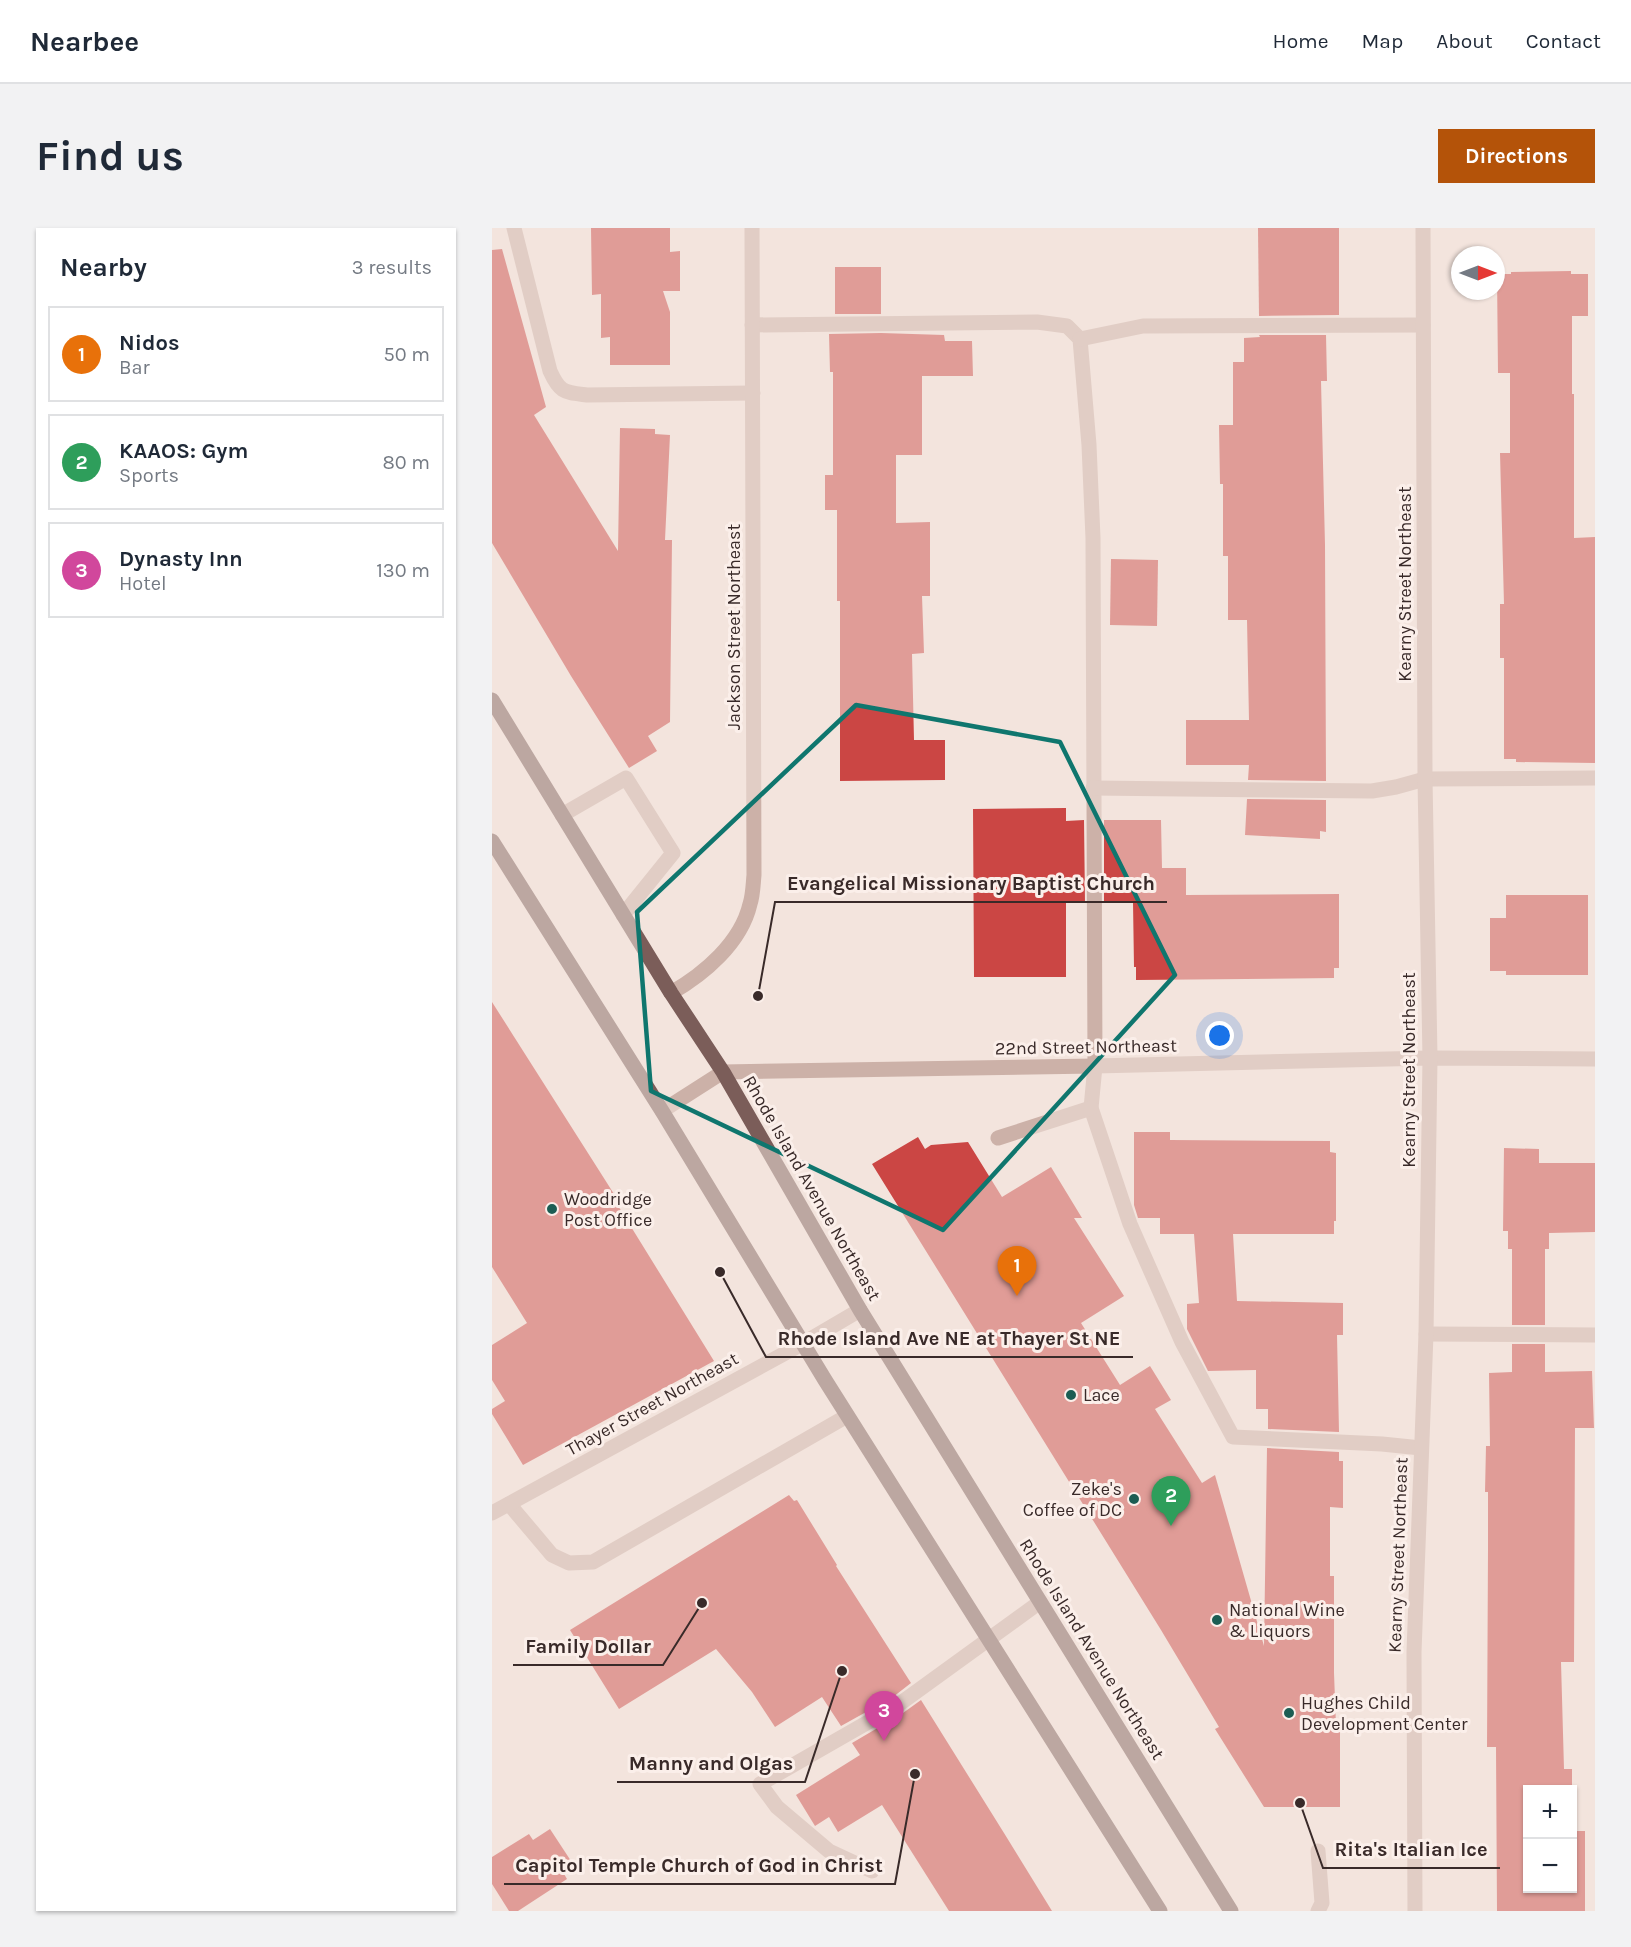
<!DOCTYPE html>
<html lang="en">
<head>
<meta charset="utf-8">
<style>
	body { margin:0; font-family:Karla,sans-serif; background:#f2f2f3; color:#1f2937 }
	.controls { position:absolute; right:18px; bottom:18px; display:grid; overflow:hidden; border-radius:0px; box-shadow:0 2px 4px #0004 }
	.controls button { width:54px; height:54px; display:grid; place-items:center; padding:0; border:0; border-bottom:2px solid #e0e1e3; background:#fff; color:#1f2937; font:30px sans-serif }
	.compass { position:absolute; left:959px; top:18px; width:54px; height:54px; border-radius:50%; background:#fff; box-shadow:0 2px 4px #0004; rotate:90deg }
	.you { position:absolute; left:728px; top:808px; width:21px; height:21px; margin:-15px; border:4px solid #fff; border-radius:50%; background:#1a73e8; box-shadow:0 0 0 9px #1a73e833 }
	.badge { display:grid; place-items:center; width:39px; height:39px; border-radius:50%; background:#b45309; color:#fff; font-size:20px; font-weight:700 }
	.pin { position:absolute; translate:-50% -50px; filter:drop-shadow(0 2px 3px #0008) }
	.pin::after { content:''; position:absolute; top:32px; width:21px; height:18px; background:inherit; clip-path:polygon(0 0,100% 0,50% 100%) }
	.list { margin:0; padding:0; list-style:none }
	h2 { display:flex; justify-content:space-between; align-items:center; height:78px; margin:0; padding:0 24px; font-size:26px }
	h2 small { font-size:20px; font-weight:400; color:#747a83 }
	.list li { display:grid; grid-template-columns:39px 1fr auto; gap:18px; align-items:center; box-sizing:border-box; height:96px; margin:0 12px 12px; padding:0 12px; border:2px solid #e0e1e3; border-radius:0px }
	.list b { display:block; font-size:22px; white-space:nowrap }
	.list p { margin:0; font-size:20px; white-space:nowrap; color:#747a83 }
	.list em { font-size:20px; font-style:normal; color:#747a83 }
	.map { position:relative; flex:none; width:1103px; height:1683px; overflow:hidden; border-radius:0px }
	header { display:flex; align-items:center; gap:36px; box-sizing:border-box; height:84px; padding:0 30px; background:#fff; border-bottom:2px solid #e0e1e3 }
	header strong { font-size:28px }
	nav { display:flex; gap:33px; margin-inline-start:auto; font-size:21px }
	.intro { display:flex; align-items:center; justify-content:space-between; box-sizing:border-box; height:144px; padding:0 36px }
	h1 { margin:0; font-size:42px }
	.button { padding:15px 27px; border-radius:0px; background:#b45309; color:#fff; font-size:21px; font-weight:700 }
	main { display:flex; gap:36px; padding:0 36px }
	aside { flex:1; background:#fff; border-radius:0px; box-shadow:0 2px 4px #0004 }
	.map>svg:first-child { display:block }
</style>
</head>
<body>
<header>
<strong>Nearbee</strong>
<nav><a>Home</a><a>Map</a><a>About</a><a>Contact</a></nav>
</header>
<div class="intro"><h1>Find us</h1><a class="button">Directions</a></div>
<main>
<aside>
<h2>Nearby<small>3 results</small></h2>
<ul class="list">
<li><span class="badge" style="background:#e8710a">1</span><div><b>Nidos</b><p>Bar</p></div><em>50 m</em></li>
<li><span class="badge" style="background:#2e9e5b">2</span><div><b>KAAOS: Gym</b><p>Sports</p></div><em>80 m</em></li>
<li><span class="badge" style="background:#d1479c">3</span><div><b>Dynasty Inn</b><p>Hotel</p></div><em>130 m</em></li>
</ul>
</aside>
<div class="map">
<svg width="1103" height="1683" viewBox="0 0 1103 1683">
	<rect width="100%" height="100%" fill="#f3e4dd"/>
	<g fill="#cb4644">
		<path d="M 99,0 L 178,0 L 178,24 L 188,23 L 188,63 L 171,63 L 178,84 L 178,137 L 118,137 L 118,109 L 109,110 L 109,66 L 100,67 Z"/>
		<path d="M 766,0 L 847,0 L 847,87 L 767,88 Z"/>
		<path d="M 10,21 L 54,179 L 42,187 L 126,323 L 128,200 L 163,201 L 163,206 L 178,207 L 173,312 L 180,312 L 178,494 L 156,508 L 165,523 L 137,540 L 79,448 L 0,315 L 0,22 Z"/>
		<rect x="343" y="39" width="46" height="47"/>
		<path d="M 1079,43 L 1079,46 L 1096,46 L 1096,88 L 1080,88 L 1080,166 L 1082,166 L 1082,310 L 1103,309 L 1103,535 L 1024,534 L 1024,531 L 1012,531 L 1012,430 L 1008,430 L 1008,376 L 1012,376 L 1008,225 L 1018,225 L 1018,145 L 1006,145 L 1005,46 L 1019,46 L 1019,44 Z"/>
		<path d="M 389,105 L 452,107 L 453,113 L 480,113 L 481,148 L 430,148 L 430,227 L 404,227 L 404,295 L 438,294 L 438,368 L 430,368 L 432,425 L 420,426 L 422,512 L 453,512 L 453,552 L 348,553 L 348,373 L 345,373 L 345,282 L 333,282 L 333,247 L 341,247 L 341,144 L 338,144 L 337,106 Z"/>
		<path d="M 767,107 L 834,107 L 835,153 L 829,153 L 833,317 L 834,553 L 756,552 L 757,537 L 694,537 L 694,492 L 757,492 L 755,392 L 736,392 L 736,328 L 731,328 L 731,256 L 728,256 L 727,197 L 741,197 L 741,134 L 752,134 L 752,110 L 768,109 Z"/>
		<path d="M 619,331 L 666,332 L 665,398 L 618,397 Z"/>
		<path d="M 755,571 L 834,572 L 834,604 L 828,603 L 828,611 L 753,607 Z"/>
		<path d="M 574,580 L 574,593 L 592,592 L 593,675 L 574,675 L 574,749 L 482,749 L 481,581 Z"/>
		<path d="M 612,592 L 669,592 L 670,640 L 694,640 L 694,667 L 847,666 L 847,740 L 842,740 L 842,750 L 644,752 L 644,739 L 642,739 L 641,674 L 612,675 Z"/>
		<path d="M 1014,667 L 1096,667 L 1096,747 L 1014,747 L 1014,743 L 998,743 L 998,690 L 1014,690 Z"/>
		<path d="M 0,774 L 122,966 L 120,968 L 222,1133 L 31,1237 L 0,1186 L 0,1181 L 13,1173 L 0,1152 L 0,1117 L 35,1095 L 0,1039 Z"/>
		<path d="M 642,904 L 678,904 L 678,912 L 838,913 L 838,924 L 844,925 L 844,993 L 842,993 L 842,1006 L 741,1006 L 745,1073 L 851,1075 L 851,1107 L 845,1107 L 847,1204 L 776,1201 L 776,1181 L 764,1181 L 764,1142 L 716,1143 L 695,1101 L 695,1076 L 707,1075 L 702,1006 L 668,1006 L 668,990 L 646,990 L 642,977 Z"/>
		<path d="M 426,909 L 433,921 L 439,917 L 476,914 L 510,969 L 559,939 L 590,990 L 582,990 L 632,1068 L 589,1095 L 628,1157 L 658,1138 L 679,1172 L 663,1181 L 710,1255 L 723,1247 L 772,1418 L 775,1220 L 847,1224 L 847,1233 L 851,1233 L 851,1280 L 838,1279 L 838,1348 L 842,1348 L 842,1445 L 844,1498 L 848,1498 L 848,1579 L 772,1579 L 723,1501 L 727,1499 L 669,1402 L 380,936 Z"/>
		<path d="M 1012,920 L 1047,921 L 1047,935 L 1103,935 L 1103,1004 L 1057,1005 L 1057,1021 L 1053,1021 L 1053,1097 L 1020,1097 L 1020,1021 L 1016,1021 L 1016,1003 L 1011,1003 Z"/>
		<path d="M 1020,1116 L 1053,1116 L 1053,1144 L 1100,1143 L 1102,1200 L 1083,1200 L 1082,1434 L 1069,1434 L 1072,1541 L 1080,1541 L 1080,1562 L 1035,1562 L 1035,1660 L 1080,1660 L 1080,1603 L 1093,1603 L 1093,1683 L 1005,1683 L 1004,1519 L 995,1519 L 996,1322 L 996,1264 L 993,1264 L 994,1218 L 998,1218 L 997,1145 L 1020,1144 Z"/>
		<path d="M 297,1267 L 302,1273 L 305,1272 L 345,1337 L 344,1338 L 419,1455 L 401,1469 L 349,1498 L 330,1469 L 283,1499 L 260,1464 L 224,1421 L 127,1481 L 78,1402 Z"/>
		<path d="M 429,1472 L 512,1605 L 560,1683 L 457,1683 L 390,1577 L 346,1604 L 337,1589 L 323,1598 L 304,1567 L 368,1527 L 360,1515 L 411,1485 Z"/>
		<path d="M 58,1601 L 79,1633 L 68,1639 L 75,1651 L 26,1683 L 17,1683 L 0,1656 L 0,1629 L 37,1606 L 41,1612 Z"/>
	</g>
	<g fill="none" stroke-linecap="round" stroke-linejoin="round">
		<g stroke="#ccb1a8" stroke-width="15">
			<path d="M 22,0 L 58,143 C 68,165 72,164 95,167 L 261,165"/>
			<path d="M 260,97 L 545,94 L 575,98 L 588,111 L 597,217 L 601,310 L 603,838 L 599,880 L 638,996 L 690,1114 L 741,1209 L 890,1216 L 929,1220"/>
			<path d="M 588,111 L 651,98 L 931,97"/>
			<path d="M 601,560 L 880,563 L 904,559 L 933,551 L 1103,550"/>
			<path d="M 70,587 L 134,550 L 181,625 L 131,687"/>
			<path d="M 506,910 L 599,880"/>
			<path d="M 934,1106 L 1103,1107"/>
			<path d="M 17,1276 L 60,1327 L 77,1335 L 101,1334 L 355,1188"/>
			<path d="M 826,1623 L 830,1675 L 826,1683"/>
			<path d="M 380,1643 L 337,1623 L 285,1579 L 268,1556 L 406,1477 L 548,1374"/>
		</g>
		<g stroke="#ccb1a8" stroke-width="15">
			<path d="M 179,765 C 212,746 249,715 258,676 C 261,667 261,657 262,647 L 260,0"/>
			<path d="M 170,883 L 231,844 L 603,838 L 938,830 L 1103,831"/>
			<path d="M 0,1285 L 310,1116 L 368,1082"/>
			<path d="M 923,1683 L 922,1424 L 934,1106 L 938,830 L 933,551 L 931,0"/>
		</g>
		<g stroke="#7b5d59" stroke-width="15">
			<path d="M 0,472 L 179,765 L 231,844 L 368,1082 L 739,1683"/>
			<path d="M 0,613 L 170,883 L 333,1152 L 668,1683"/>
		</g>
	</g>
	<path d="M0 0H1103V1683H0ZM 364,477 L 568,514 L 683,747 L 451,1002 L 159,863 L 145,684 Z" fill="#f3e4dd" fill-opacity=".55" fill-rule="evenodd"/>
	<path fill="none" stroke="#0f766e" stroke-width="4.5" stroke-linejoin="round" d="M 364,477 L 568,514 L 683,747 L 451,1002 L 159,863 L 145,684 Z"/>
	<g fill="#1c5d53" stroke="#fbefea" stroke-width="2">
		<circle cx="60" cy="981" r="6"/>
		<circle cx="579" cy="1167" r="6"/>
		<circle cx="642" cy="1271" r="6"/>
		<circle cx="725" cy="1392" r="6"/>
		<circle cx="797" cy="1485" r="6"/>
	</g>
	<g text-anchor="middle" stroke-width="6" stroke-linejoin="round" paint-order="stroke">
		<g font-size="18" fill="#392a29" stroke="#fbefea">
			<text transform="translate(913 356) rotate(-90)" y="6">Kearny Street Northeast</text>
			<text transform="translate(242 399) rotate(-90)" y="6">Jackson Street Northeast</text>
			<text transform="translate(594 819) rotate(-1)" y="6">22nd Street Northeast</text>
			<text transform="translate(917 842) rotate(-90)" y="6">Kearny Street Northeast</text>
			<text transform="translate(320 960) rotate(60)" y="6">Rhode Island Avenue Northeast</text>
			<text transform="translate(160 1176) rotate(-29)" y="6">Thayer Street Northeast</text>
			<text transform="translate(906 1327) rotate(-88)" y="6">Kearny Street Northeast</text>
			<text transform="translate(600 1421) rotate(58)" y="6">Rhode Island Avenue Northeast</text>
		</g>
		<g font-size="18" fill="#392a29" stroke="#fbefea" text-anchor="start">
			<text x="72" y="977">Woodridge<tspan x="72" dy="21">Post Office</tspan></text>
			<text x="591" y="1173">Lace</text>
			<text x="630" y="1267" text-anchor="end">Zeke's<tspan x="630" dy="21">Coffee of DC</tspan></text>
			<text x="737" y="1388">National Wine<tspan x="737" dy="21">&amp; Liquors</tspan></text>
			<text x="809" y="1481">Hughes Child<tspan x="809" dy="21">Development Center</tspan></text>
		</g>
	</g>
	<path fill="none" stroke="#392a29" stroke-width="2" d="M266 768L283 674H675M228 1044L274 1129H641M210 1375L171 1437H21M350 1443L313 1554H125M808 1575L831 1640H1008M423 1546L403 1656H12"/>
	<g fill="#392a29" stroke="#fbefea" stroke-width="2">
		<circle cx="266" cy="768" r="6"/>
		<circle cx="228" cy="1044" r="6"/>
		<circle cx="210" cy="1375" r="6"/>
		<circle cx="350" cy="1443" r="6"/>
		<circle cx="808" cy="1575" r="6"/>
		<circle cx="423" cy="1546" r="6"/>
	</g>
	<g font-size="20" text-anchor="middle" font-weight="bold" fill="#392a29" stroke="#fbefea" stroke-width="6" stroke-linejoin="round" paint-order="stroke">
		<text x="479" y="662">Evangelical Missionary Baptist Church</text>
		<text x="457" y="1117">Rhode Island Ave NE at Thayer St NE</text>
		<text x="96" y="1425">Family Dollar</text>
		<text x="219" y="1542">Manny and Olgas</text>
		<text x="919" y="1628">Rita's Italian Ice</text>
		<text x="207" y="1644">Capitol Temple Church of God in Christ</text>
	</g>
</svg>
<div class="controls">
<button>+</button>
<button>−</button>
</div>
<svg class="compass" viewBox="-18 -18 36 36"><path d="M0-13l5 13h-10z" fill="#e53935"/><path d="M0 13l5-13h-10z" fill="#747a83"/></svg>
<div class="you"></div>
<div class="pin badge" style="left:525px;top:1068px;background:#e8710a">1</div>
<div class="pin badge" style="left:679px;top:1298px;background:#2e9e5b">2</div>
<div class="pin badge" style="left:392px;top:1513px;background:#d1479c">3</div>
</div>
</main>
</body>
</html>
